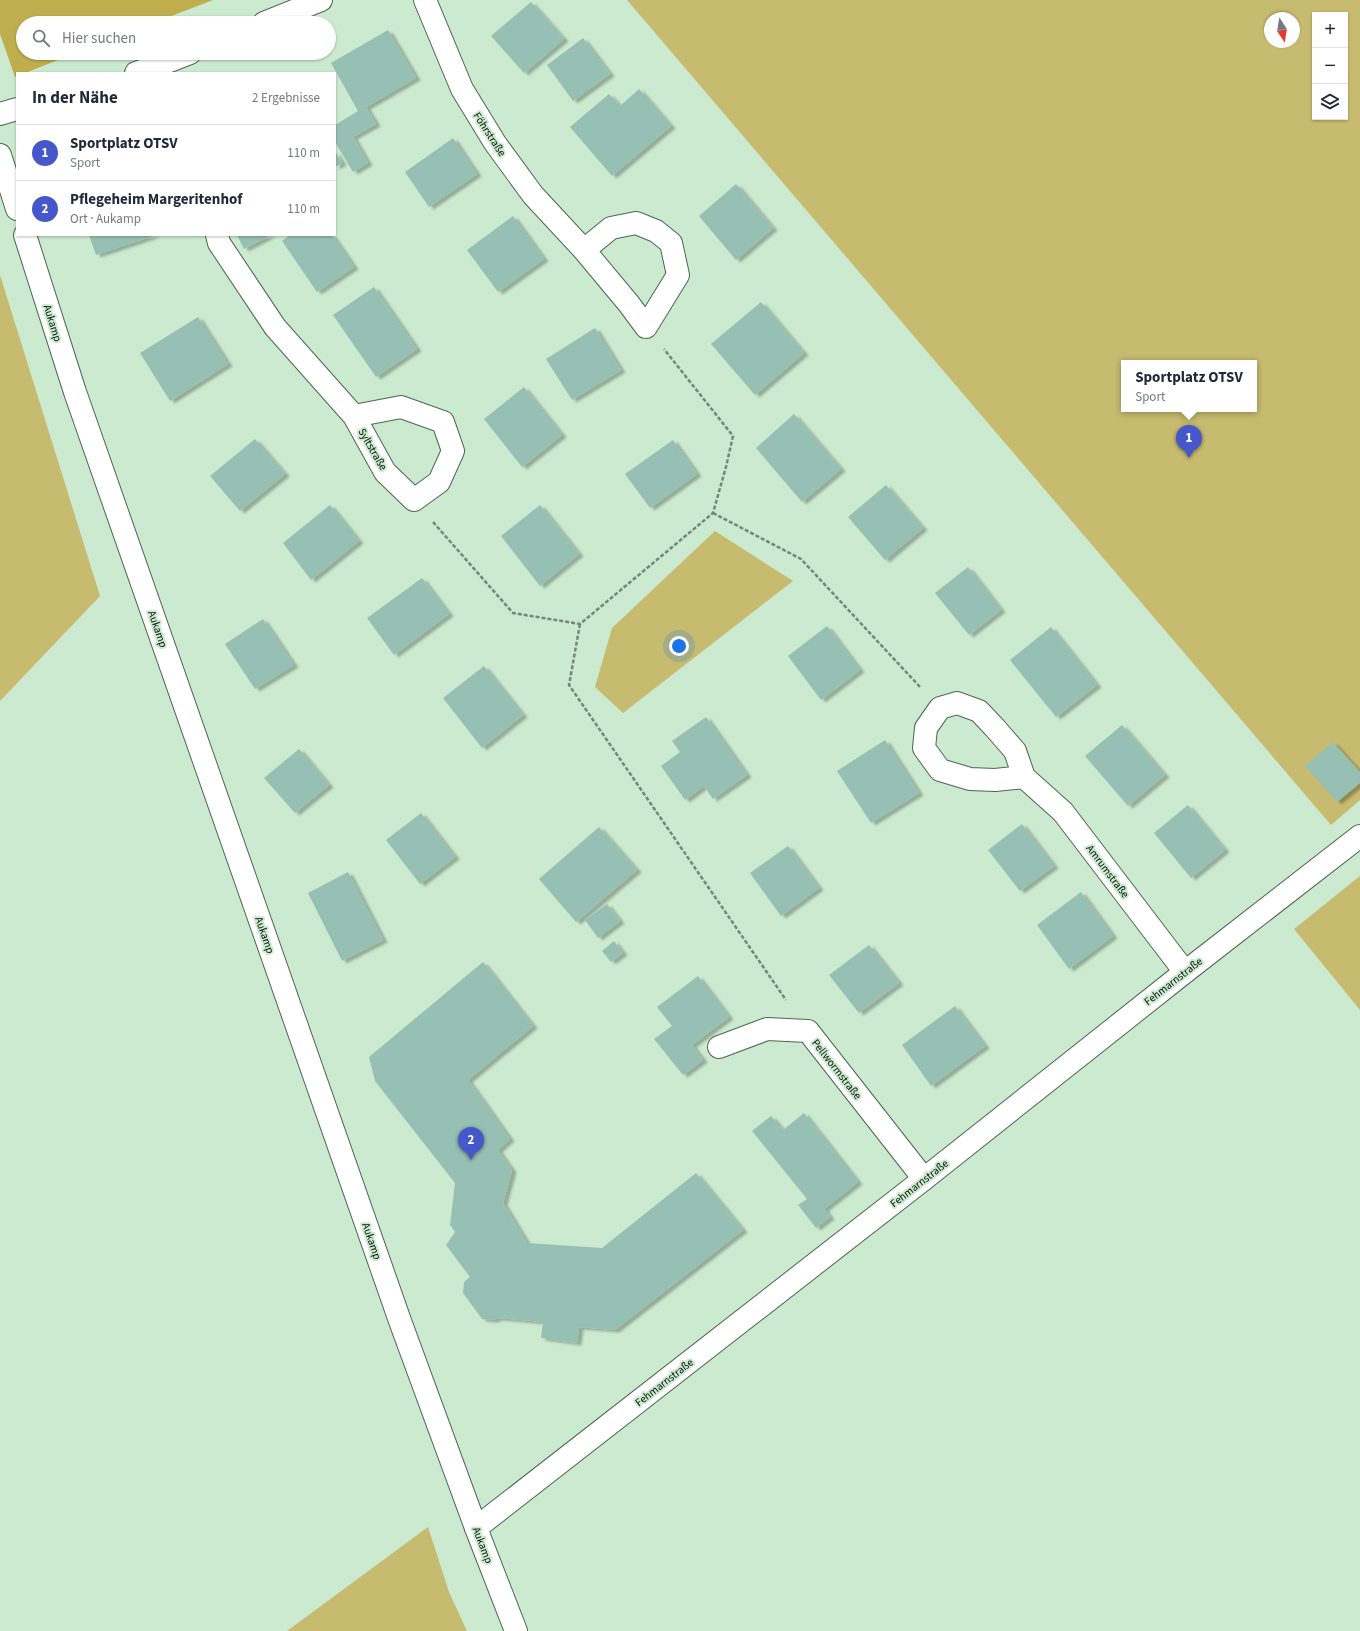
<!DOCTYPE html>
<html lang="de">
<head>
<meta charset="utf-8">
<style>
	body { margin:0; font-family:"Source Sans 3",sans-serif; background:#f6f6f7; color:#1f2937 }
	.controls { position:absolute; right:12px; top:12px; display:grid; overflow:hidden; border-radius:0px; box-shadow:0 1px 3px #0004 }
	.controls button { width:36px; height:36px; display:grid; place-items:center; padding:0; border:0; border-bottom:1px solid #e0e1e3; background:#fff; color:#1f2937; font:20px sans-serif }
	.compass { position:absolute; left:1264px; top:12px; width:36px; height:36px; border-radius:50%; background:#fff; box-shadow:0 1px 3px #0004; rotate:168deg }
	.you { position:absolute; left:679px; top:646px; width:14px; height:14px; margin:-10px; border:3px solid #fff; border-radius:50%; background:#1a73e8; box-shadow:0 0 0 6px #1a73e833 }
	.badge { display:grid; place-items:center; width:26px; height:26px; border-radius:50%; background:#4557cb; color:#fff; font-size:13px; font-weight:700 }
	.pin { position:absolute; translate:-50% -33px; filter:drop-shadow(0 1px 2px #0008) }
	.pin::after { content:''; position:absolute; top:21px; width:14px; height:12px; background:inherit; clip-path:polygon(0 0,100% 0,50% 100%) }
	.popup { position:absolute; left:1121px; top:360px; width:136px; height:52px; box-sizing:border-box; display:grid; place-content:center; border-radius:0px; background:#fff; filter:drop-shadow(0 1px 3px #0005); font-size:13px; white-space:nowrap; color:#747a83 }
	.popup b { font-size:15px; color:#1f2937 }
	.popup::after { content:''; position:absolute; left:50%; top:100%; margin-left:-8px; border:8px solid transparent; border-top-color:#fff }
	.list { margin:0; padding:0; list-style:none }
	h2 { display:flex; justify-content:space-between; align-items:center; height:52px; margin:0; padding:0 16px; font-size:17px }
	h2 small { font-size:13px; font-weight:400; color:#747a83 }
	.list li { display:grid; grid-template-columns:26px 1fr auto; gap:12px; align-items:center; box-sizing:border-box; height:56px; padding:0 16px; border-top:1px solid #e0e1e3 }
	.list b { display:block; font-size:15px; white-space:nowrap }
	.list p { margin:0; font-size:13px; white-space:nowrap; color:#747a83 }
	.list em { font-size:13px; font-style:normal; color:#747a83 }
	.icon { flex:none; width:22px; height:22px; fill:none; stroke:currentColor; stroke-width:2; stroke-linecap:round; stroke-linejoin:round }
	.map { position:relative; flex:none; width:1360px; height:1631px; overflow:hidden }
	.search { position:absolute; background:#fff; box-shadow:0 1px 3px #0004; left:16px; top:16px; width:320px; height:44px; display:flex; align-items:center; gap:10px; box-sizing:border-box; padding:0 14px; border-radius:22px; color:#747a83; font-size:15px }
	.panel { position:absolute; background:#fff; box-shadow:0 1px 3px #0004; left:16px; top:72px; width:320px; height:164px; border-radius:0px }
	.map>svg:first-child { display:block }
</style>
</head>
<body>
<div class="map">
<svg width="1360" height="1631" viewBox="0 0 1360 1631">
	<defs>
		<filter id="shadow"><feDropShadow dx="4.5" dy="2.5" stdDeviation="1" flood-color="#0004"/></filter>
	</defs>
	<rect width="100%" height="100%" fill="#cbeacf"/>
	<g fill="#c7bb70" fill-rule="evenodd">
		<path d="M 627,0 L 1360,0 L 1360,800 L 1331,825 ZM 1315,15 L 1345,15 L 1345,117 L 1315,117 ZM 1270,18 L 1294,18 L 1294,42 L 1270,42 ZM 1124,363 L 1254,363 L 1254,409 L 1124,409 Z"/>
		<path d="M 0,275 L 100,596 L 0,701 Z"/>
		<path d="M 715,531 L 793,581 L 623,713 L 595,687 L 612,628 Z"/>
		<path d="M 1360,876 L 1360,1010 L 1294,929 Z"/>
		<path d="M 428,1527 L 449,1592 L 467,1631 L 287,1631 Z"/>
	</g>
	<path fill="#beae4d" d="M 0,0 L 213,0 L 153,23 L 23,23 L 23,53 L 76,53 L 25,73 L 17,73 L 17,76 L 15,77 L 0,34 Z"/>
	<g fill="#96c0b3" filter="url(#shadow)">
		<path d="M 531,2 L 564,39 L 524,73 L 491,36 Z"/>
		<path d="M 388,30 L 416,78 L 366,107 L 376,124 L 353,137 L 368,163 L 353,172 L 335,142 L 335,125 L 358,111 L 331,63 Z"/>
		<path d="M 583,38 L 610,74 L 573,101 L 547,65 Z"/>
		<path d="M 639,89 L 671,126 L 612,176 L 570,127 L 609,94 L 620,106 Z"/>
		<path d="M 453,138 L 477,174 L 429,207 L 405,172 Z"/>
		<path d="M 335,151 L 342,163 L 335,167 Z"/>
		<path d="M 736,184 L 773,228 L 736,260 L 699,216 Z"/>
		<path d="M 513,216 L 544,259 L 498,292 L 467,250 Z"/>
		<path d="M 89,235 L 156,235 L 96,255 Z"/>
		<path d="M 237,235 L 271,235 L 244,249 Z"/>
		<path d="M 290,235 L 332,235 L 354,267 L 317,292 L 282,241 Z"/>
		<path d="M 374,287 L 417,349 L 376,377 L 333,315 Z"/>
		<path d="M 761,302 L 804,353 L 755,395 L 711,344 Z"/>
		<path d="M 198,317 L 228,364 L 170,401 L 140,353 Z"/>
		<path d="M 595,328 L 621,370 L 572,400 L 546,359 Z"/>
		<path d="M 524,387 L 562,435 L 522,467 L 484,419 Z"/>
		<path d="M 794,414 L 841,469 L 802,502 L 756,448 Z"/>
		<path d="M 255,439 L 285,474 L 240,511 L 210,476 Z"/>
		<path d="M 673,440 L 697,474 L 650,508 L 625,474 Z"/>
		<path d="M 886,485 L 923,528 L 885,560 L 848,517 Z"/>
		<path d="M 330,505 L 359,541 L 311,580 L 283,543 Z"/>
		<path d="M 540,505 L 579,554 L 540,586 L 501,536 Z"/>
		<path d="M 968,567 L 1001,610 L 969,635 L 935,593 Z"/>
		<path d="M 422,578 L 449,614 L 394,655 L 367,618 Z"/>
		<path d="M 263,619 L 294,665 L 255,689 L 225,644 Z"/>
		<path d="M 827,626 L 860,670 L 821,700 L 788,656 Z"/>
		<path d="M 1051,627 L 1097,685 L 1056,717 L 1010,660 Z"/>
		<path d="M 484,666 L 523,715 L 482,748 L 443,698 Z"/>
		<path d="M 706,717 L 747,775 L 713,799 L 704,786 L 685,800 L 661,766 L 680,752 L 672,741 Z"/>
		<path d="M 1122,725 L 1165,775 L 1128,806 L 1085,756 Z"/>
		<path d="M 885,740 L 919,793 L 871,823 L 837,771 Z"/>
		<path d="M 1333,742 L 1360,772 L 1360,783 L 1337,802 L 1305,766 Z"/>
		<path d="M 299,749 L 329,785 L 295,813 L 264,778 Z"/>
		<path d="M 1188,805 L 1225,850 L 1191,878 L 1154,833 Z"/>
		<path d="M 421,813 L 455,857 L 420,884 L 386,840 Z"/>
		<path d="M 1022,824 L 1054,866 L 1020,891 L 988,850 Z"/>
		<path d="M 599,827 L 637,870 L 576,922 L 539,879 Z"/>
		<path d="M 788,846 L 819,888 L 781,916 L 750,873 Z"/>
		<path d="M 348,872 L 383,940 L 342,961 L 308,893 Z"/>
		<path d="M 1081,892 L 1113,936 L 1069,969 L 1037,925 Z"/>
		<path d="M 607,904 L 620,921 L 598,938 L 585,920 Z"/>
		<path d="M 614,941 L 623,953 L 611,962 L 602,951 Z"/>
		<path d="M 869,945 L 899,983 L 859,1013 L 829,975 Z"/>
		<path d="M 483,962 L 533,1026 L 468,1080 L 510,1139 L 498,1150 L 512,1170 L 503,1203 L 527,1243 L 602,1248 L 696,1173 L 743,1230 L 615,1330 L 579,1327 L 577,1343 L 541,1338 L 543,1322 L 498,1318 L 493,1320 L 482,1319 L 463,1293 L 464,1282 L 470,1277 L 446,1245 L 455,1232 L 450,1225 L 455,1183 L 375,1081 L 369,1057 Z"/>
		<path d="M 698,976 L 729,1017 L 692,1045 L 703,1060 L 683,1075 L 654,1039 L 672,1026 L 657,1007 Z"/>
		<path d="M 955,1006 L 985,1046 L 931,1086 L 902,1045 Z"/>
		<path d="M 804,1113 L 858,1182 L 824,1209 L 830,1217 L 816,1228 L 798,1205 L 807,1199 L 752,1131 L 771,1116 L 783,1130 Z"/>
	</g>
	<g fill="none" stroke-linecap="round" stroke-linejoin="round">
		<defs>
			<g id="minor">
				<path d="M 425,0 L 462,89 L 495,143 L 533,195 L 584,250 L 629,304 L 646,327 L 678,275 L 671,243 L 656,231 L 636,223 L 611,228 L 584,250"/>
				<path d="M 264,23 L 321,0"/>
				<path d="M 136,73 L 154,67 L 190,53"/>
				<path d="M 0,114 L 17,109"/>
				<path d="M 0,155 L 17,209"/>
				<path d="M 25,235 L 75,392 L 400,1321 L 476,1528 L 516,1631"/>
				<path d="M 217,235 L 219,243 L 275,327 L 354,416 L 385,472 L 414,500 L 439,482 L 453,451 L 443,422 L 401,407 L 354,416"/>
				<path d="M 1024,777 L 995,780 L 970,779 L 940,770 L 924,748 L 926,728 L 940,708 L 957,703 L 979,711 L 995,728 L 1015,751 L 1024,777 L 1063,812 L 1185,972"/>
				<path d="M 719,1047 L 767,1029 L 808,1031 L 924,1179"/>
				<path d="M 476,1528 L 924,1179 L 1185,972 L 1360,836"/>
			</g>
		</defs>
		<use href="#minor" stroke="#4c6750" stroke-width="24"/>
		<g stroke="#738875" stroke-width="2.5" stroke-dasharray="4 2" stroke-linecap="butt">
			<path d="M 713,513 L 801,559 L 921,688"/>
			<path d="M 433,522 L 513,613 L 580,624 L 713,513 L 726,467 L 733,436 L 664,349"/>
			<path d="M 580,624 L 569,685 L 786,1000"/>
		</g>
		<use href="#minor" stroke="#fff" stroke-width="22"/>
	</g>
	<g text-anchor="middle" stroke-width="4" stroke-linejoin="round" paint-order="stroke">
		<g font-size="11" fill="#061007" stroke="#cbeacf">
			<text transform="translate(490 134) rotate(57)" y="4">Föhrstraße</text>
			<text transform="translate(53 323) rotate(73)" y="4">Aukamp</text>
			<text transform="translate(373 449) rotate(60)" y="4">Syltstraße</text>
			<text transform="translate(158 629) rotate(71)" y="4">Aukamp</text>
			<text transform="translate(1108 871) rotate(53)" y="4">Amrumstraße</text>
			<text transform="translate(265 935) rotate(71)" y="4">Aukamp</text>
			<text transform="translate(1173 981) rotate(-38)" y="4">Fehmarnstraße</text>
			<text transform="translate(837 1069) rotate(52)" y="4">Pellwormstraße</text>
			<text transform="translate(919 1183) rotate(-38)" y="4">Fehmarnstraße</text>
			<text transform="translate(372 1241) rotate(71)" y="4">Aukamp</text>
			<text transform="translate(664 1382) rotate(-38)" y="4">Fehmarnstraße</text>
			<text transform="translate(483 1545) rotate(69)" y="4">Aukamp</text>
		</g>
	</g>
</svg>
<div class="controls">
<button>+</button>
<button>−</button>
<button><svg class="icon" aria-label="layers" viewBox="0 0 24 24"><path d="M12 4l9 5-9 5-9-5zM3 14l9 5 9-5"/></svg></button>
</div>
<svg class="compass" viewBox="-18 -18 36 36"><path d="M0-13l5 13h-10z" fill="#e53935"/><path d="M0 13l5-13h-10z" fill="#747a83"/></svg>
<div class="you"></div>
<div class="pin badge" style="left:1189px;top:458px">1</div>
<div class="popup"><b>Sportplatz OTSV</b>Sport</div>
<div class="pin badge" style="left:471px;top:1160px">2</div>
<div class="search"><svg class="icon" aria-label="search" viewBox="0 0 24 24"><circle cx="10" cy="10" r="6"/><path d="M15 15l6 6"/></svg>Hier suchen</div>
<section class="panel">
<h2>In der Nähe<small>2 Ergebnisse</small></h2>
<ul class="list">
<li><span class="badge">1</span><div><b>Sportplatz OTSV</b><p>Sport</p></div><em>110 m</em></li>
<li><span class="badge">2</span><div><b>Pflegeheim Margeritenhof</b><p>Ort · Aukamp</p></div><em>110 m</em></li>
</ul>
</section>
</div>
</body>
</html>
